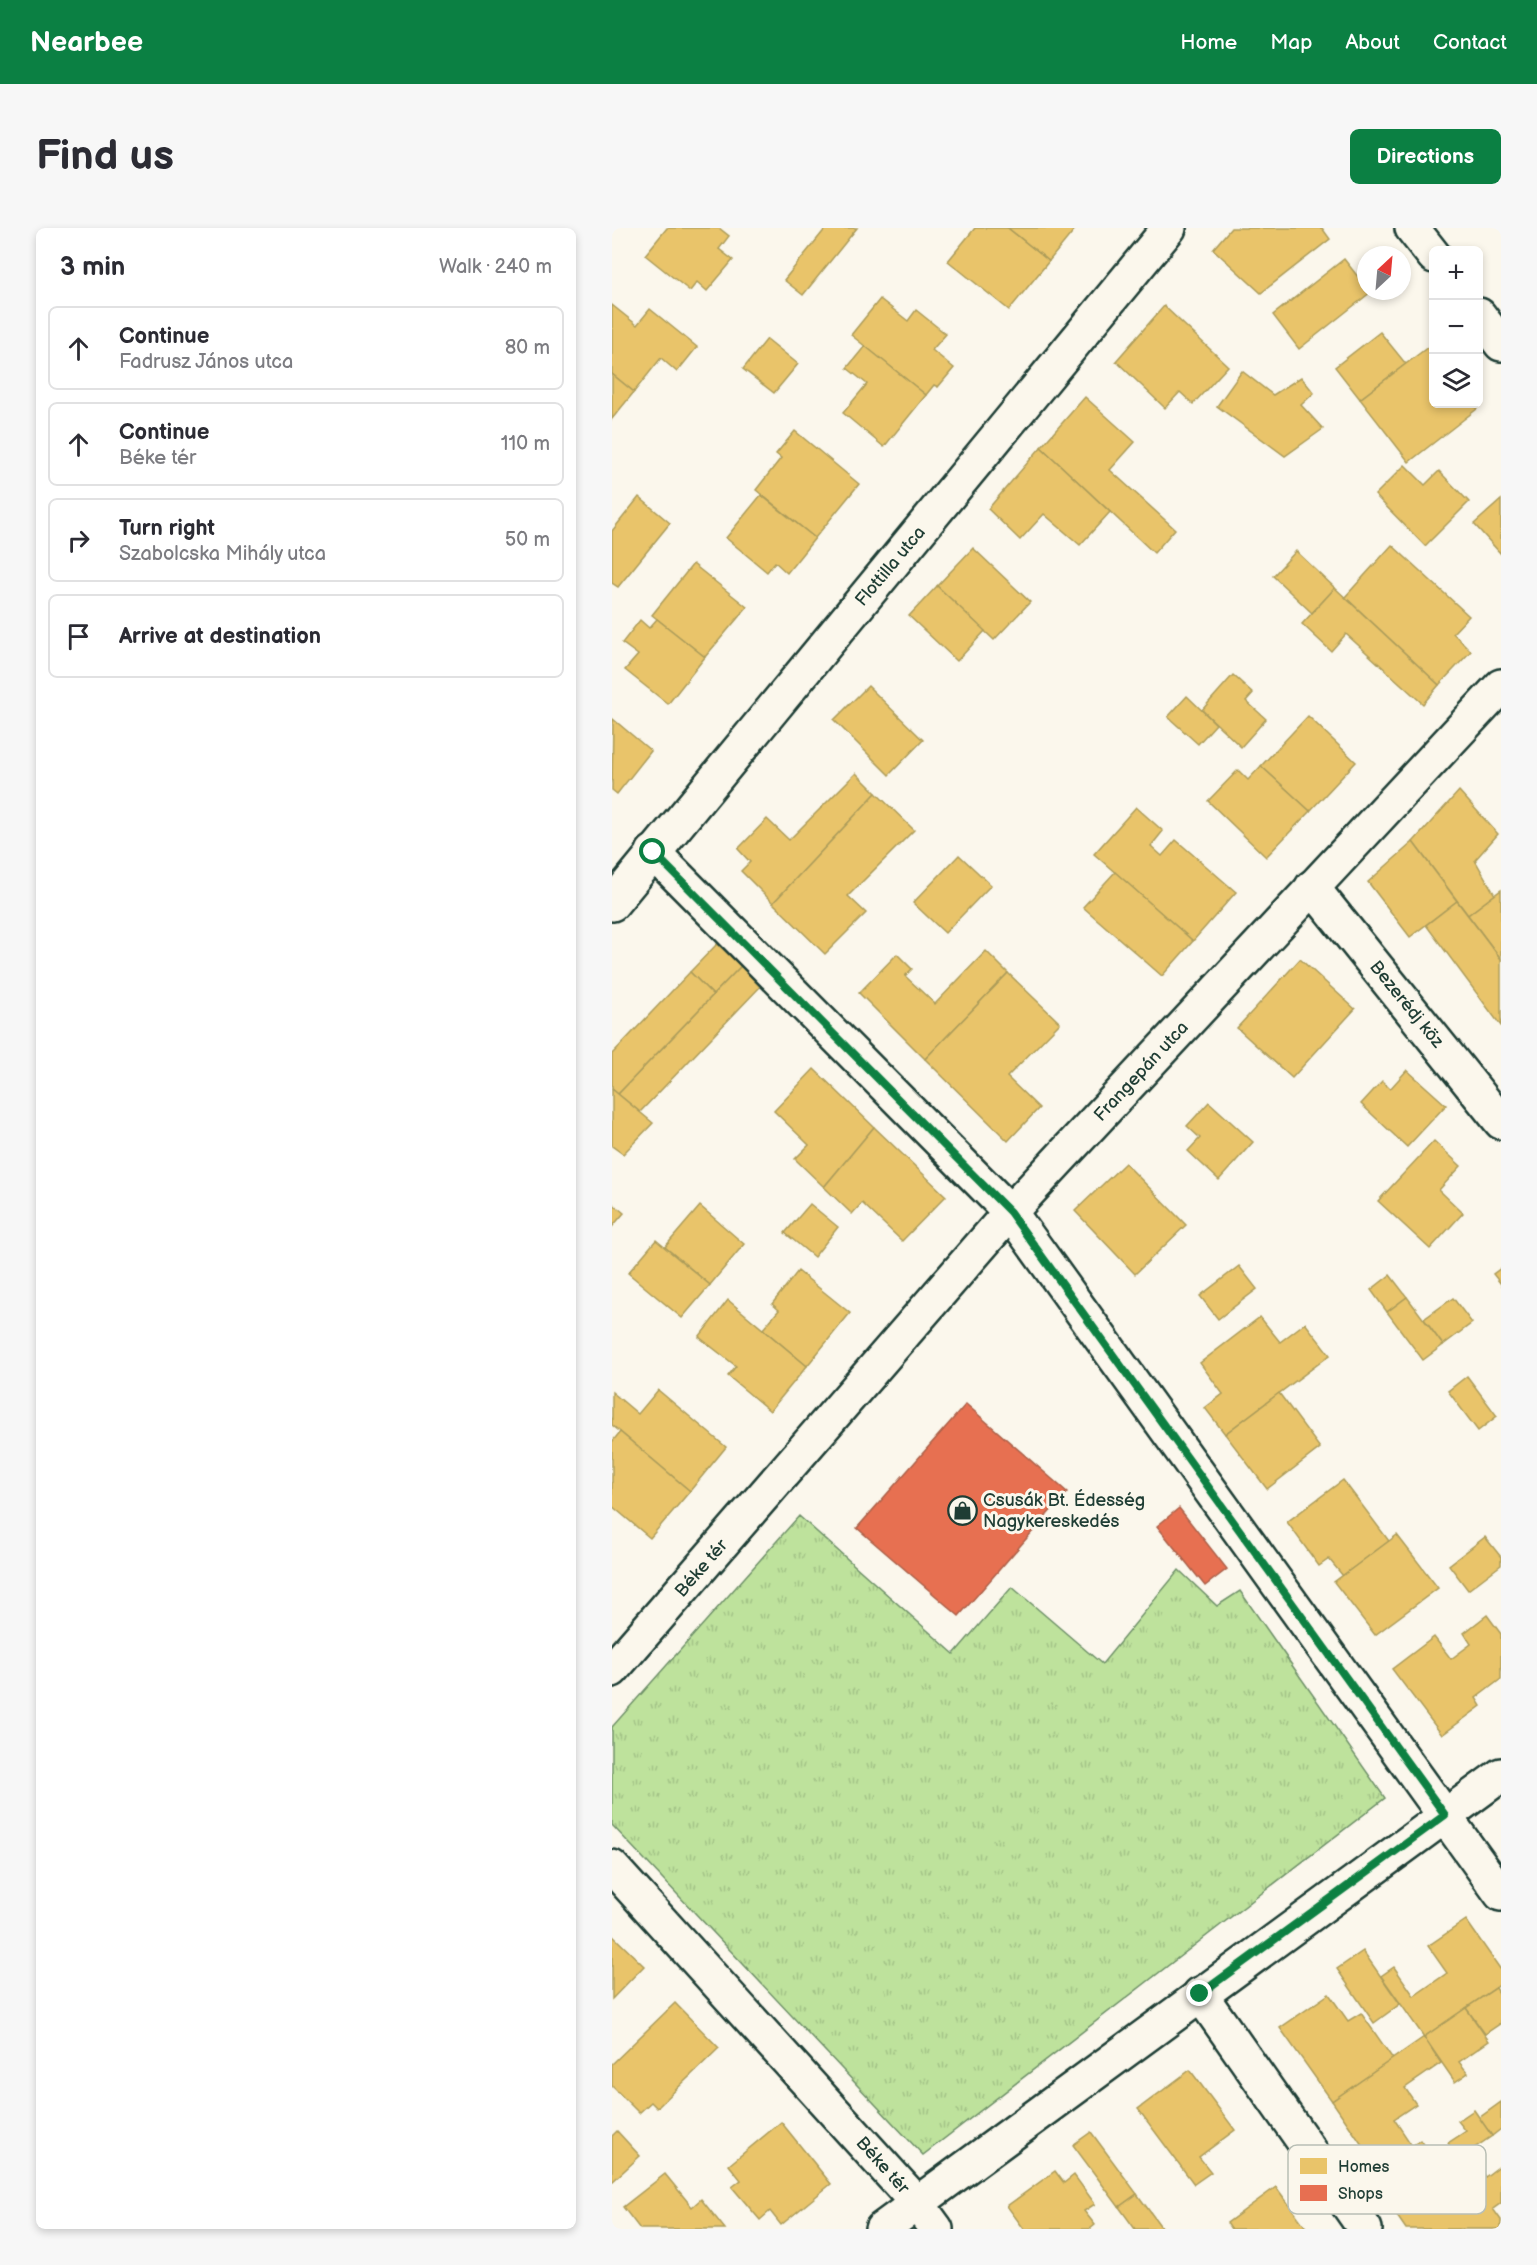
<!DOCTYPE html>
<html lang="en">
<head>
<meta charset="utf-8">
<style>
	body { margin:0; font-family:"Balsamiq Sans",sans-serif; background:#f7f7f7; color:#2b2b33 }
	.controls { position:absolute; right:18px; top:18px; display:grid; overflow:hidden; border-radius:9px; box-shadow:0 3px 9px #0003 }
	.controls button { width:54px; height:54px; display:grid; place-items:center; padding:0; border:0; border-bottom:2px solid #e1e1e2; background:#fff; color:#2b2b33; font:30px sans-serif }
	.compass { position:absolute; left:745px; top:18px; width:54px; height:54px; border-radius:50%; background:#fff; box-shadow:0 3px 9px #0003; rotate:26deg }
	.stop { position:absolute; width:18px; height:18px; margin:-14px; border:4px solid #0b8043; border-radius:50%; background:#fff }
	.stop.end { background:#0b8043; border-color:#fff; box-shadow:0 2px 6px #0008 }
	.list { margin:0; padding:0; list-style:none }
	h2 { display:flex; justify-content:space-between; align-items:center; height:78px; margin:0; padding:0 24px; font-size:26px }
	h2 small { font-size:20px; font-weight:400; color:#7c7c81 }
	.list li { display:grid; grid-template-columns:39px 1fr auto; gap:18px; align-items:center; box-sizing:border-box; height:84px; margin:0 12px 12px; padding:0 12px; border:2px solid #e1e1e2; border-radius:9px }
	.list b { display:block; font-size:22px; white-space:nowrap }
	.list p { margin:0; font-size:20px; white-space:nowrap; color:#7c7c81 }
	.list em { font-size:20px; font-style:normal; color:#7c7c81 }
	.icon { flex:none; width:33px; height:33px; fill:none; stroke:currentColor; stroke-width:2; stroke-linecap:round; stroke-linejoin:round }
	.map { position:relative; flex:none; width:889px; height:2001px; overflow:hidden; border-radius:9px }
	header { display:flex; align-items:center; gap:36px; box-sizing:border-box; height:84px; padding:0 30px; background:#0b8043; color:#fff }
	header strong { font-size:28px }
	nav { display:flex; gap:33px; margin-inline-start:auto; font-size:21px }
	.intro { display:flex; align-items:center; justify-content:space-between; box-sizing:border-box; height:144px; padding:0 36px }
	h1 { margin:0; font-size:42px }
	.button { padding:15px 27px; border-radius:9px; background:#0b8043; color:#fff; font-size:21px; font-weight:700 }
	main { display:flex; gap:36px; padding:0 36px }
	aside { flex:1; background:#fff; border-radius:9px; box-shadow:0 3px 9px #0003 }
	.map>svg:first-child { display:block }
</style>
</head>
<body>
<header>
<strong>Nearbee</strong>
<nav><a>Home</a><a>Map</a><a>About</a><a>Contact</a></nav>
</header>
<div class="intro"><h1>Find us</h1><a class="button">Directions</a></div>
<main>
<aside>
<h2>3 min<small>Walk · 240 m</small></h2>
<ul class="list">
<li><svg class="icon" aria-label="ahead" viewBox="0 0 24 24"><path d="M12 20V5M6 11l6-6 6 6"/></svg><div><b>Continue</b><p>Fadrusz János utca</p></div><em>80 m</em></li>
<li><svg class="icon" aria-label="ahead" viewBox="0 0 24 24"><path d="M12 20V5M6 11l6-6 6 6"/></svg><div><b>Continue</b><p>Béke tér</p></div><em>110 m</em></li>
<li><svg class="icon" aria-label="right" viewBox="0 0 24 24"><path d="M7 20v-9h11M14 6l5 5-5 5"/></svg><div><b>Turn right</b><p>Szabolcska Mihály utca</p></div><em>50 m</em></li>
<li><svg class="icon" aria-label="arrive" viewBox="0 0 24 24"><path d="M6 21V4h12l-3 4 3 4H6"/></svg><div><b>Arrive at destination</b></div></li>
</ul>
</aside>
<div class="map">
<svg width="889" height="2001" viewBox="0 0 889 2001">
	<defs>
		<pattern id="grass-tufts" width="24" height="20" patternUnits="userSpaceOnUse" patternTransform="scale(1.5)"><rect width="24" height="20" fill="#bee29c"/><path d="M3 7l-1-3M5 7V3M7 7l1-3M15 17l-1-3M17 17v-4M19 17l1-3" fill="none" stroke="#a3c387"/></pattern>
	</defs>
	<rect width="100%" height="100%" fill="#fbf7ec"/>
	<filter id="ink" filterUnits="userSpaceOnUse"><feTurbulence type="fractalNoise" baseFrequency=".0167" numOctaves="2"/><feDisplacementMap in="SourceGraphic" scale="12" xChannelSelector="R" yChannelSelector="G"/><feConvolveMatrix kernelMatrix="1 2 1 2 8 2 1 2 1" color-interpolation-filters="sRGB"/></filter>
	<g filter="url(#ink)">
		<path fill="url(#grass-tufts)" stroke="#6e9068" stroke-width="1.5" d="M 187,1288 L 342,1426 L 400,1359 L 490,1436 L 567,1342 L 605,1378 L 628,1363 L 773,1570 L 311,1927 L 0,1597 L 0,1499 Z"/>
		<g fill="#e9c46a" stroke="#ac9c5a" stroke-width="1.5">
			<path d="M 55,0 L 107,0 L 117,8 L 107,21 L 121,32 L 95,63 L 85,54 L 78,63 L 33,27 Z"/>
			<path d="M 214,0 L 245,0 L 191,67 L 172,52 Z"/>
			<path d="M 363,0 L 396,0 L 437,33 L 397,82 L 336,33 Z"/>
			<path d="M 396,0 L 464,0 L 437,33 Z"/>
			<path d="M 619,0 L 710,0 L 718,11 L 649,65 L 601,21 Z"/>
			<path d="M 732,31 L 754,59 L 754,63 L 759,64 L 687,121 L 661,87 Z"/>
			<path d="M 268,71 L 296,93 L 304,82 L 334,106 L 320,122 L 342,140 L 326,159 L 322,157 L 314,167 L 239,107 Z"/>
			<path d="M 0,77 L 25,97 L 38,81 L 85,119 L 65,144 L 49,130 L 22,164 L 0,146 Z"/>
			<path d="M 552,78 L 616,138 L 581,176 L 568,164 L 553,180 L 504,133 Z"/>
			<path d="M 768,104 L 794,136 L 748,171 L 723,139 Z"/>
			<path d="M 155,111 L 186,136 L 162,165 L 131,141 Z"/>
			<path d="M 253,118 L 314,167 L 272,219 L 231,185 L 255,156 L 235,140 Z"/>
			<path d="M 816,119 L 822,126 L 822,176 L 861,176 L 865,181 L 797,234 L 748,171 Z"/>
			<path d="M 630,143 L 661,167 L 689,149 L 702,165 L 689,177 L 711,201 L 673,228 L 605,178 Z"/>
			<path d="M 0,146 L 22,164 L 0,191 Z"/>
			<path d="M 473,169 L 523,214 L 498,242 L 563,301 L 542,325 L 429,219 Z"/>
			<path d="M 183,203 L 247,256 L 203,310 L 144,262 L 169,230 L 164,226 Z"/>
			<path d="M 429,219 L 498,284 L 468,317 L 432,286 L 408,312 L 376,281 Z"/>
			<path d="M 793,237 L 813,257 L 827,243 L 857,274 L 813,318 L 763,267 Z"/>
			<path d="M 149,267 L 203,310 L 175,345 L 163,334 L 155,344 L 114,310 Z"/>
			<path d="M 27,269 L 58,295 L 6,359 L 0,355 L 0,303 Z"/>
			<path d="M 889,272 L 889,326 L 862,296 Z"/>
			<path d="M 780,317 L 857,388 L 841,405 L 859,423 L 827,457 L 733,369 Z"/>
			<path d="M 361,320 L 418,374 L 382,412 L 325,358 Z"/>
			<path d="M 684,323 L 723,360 L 700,385 L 661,348 Z"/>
			<path d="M 81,336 L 135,379 L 93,429 L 40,387 Z"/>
			<path d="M 325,358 L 373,403 L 345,433 L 297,388 Z"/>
			<path d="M 723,360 L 827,457 L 811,476 L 734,406 L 719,423 L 690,396 Z"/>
			<path d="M 45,391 L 93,429 L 56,476 L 13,442 L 26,427 L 10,415 L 28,392 L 37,400 Z"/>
			<path d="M 621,447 L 641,465 L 634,473 L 654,491 L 629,519 L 590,482 Z"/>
			<path d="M 256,458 L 311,512 L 277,547 L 222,492 Z"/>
			<path d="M 575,468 L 604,496 L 586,516 L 556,489 Z"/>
			<path d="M 696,488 L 744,534 L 698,583 L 649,538 Z"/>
			<path d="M 1,491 L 39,523 L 5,566 L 0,562 Z"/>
			<path d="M 649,538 L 698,583 L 654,629 L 596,573 L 626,542 L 636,552 Z"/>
			<path d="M 244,545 L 264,565 L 161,675 L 129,643 L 138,634 L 126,621 L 155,591 L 177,612 Z"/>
			<path d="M 847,563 L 886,606 L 863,632 L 883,667 L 856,687 L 801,614 Z"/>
			<path d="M 264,565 L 302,602 L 236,668 L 254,685 L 213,726 L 161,675 Z"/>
			<path d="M 524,579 L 551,603 L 539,618 L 550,628 L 564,612 L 624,664 L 581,713 L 482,626 Z"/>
			<path d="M 801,614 L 845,673 L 798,709 L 756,654 Z"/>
			<path d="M 347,627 L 379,657 L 333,705 L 301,675 Z"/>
			<path d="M 503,644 L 581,713 L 550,748 L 471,679 Z"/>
			<path d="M 889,662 L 889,731 L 856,687 Z"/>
			<path d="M 845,673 L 889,731 L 889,798 L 814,697 Z"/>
			<path d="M 105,716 L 129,738 L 101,767 L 78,744 Z"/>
			<path d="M 374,723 L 396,745 L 313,831 L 247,765 L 285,726 L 300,741 L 293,748 L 323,776 Z"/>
			<path d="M 688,731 L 743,781 L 680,850 L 625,800 Z"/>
			<path d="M 129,738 L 148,759 L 28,884 L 6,866 Z"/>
			<path d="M 78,744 L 101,767 L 6,866 L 0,861 L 0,826 Z"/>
			<path d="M 396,745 L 448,795 L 395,849 L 427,880 L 396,913 L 313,831 Z"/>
			<path d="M 202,841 L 262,899 L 212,959 L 183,931 L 197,917 L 162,883 Z"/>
			<path d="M 795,842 L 834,877 L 795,919 L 749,876 L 770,853 L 778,861 Z"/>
			<path d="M 0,861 L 41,895 L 11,926 L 0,918 Z"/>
			<path d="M 597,874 L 641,914 L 607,952 L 576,923 L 588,910 L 575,898 Z"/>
			<path d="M 262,899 L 334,968 L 290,1013 L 250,975 L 240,986 L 212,959 Z"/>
			<path d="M 822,913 L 849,938 L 827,962 L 851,985 L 818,1021 L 766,973 Z"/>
			<path d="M 513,935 L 574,997 L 523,1046 L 463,983 Z"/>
			<path d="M 0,975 L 12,985 L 0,999 Z"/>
			<path d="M 198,976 L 226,999 L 202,1029 L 173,1005 Z"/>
			<path d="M 88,978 L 132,1016 L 98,1057 L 53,1019 Z"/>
			<path d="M 44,1012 L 98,1057 L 70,1090 L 16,1045 Z"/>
			<path d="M 627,1038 L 645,1061 L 606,1091 L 588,1068 Z"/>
			<path d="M 889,1040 L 889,1056 L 881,1046 Z"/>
			<path d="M 186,1043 L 238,1085 L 195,1138 L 151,1101 L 167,1082 L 160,1076 Z"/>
			<path d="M 778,1047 L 795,1069 L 775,1084 L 759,1062 Z"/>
			<path d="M 795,1069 L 831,1117 L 811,1132 L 775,1084 Z"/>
			<path d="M 841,1070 L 860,1095 L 831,1117 L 812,1091 Z"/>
			<path d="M 116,1072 L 195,1138 L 158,1183 L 116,1148 L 124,1138 L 87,1109 Z"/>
			<path d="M 648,1089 L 668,1114 L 693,1095 L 718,1127 L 613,1206 L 593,1180 L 611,1166 L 588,1135 Z"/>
			<path d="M 855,1148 L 885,1188 L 866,1203 L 836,1163 Z"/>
			<path d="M 46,1162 L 114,1219 L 78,1263 L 0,1197 L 0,1164 L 26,1186 Z"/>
			<path d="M 667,1165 L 708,1220 L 655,1261 L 613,1206 Z"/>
			<path d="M 8,1204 L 78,1263 L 38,1310 L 0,1278 L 0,1214 Z"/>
			<path d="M 731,1252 L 777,1313 L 731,1348 L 717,1331 L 707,1338 L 675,1294 Z"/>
			<path d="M 785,1307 L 826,1360 L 763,1407 L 722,1354 Z"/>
			<path d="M 873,1309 L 889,1329 L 889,1337 L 856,1362 L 837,1337 Z"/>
			<path d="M 875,1387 L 889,1406 L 889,1451 L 864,1470 L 869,1478 L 830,1507 L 780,1441 L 822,1409 L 839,1431 L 859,1416 L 852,1405 Z"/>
			<path d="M 854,1692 L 889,1742 L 889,1756 L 812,1809 L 769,1748 L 782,1739 L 802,1768 L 835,1745 L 816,1718 Z"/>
			<path d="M 0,1707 L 32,1738 L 0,1771 Z"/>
			<path d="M 751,1723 L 788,1776 L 762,1795 L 725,1741 Z"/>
			<path d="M 884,1760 L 889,1768 L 889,1795 L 873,1806 L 854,1780 Z"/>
			<path d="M 717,1766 L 736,1793 L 749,1785 L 781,1831 L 720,1873 L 668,1800 Z"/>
			<path d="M 63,1775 L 107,1820 L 45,1880 L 39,1874 L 27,1885 L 0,1858 L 0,1836 Z"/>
			<path d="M 854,1780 L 877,1813 L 847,1834 L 856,1845 L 843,1854 L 812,1809 Z"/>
			<path d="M 812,1809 L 829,1835 L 793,1860 L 804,1876 L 782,1891 L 800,1918 L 808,1912 L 822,1932 L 780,1961 L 720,1873 Z"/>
			<path d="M 578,1842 L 623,1902 L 587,1929 L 599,1944 L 582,1956 L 526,1881 Z"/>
			<path d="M 889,1874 L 889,1901 L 880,1908 L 867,1890 Z"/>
			<path d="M 862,1882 L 880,1908 L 846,1931 L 836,1915 L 854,1903 L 846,1893 Z"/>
			<path d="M 169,1894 L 219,1956 L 169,1997 L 158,1983 L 148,1992 L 120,1959 L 129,1952 L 117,1937 Z"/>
			<path d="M 5,1903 L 28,1928 L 0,1954 L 0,1908 Z"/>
			<path d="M 479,1904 L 525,1966 L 507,1979 L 461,1917 Z"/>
			<path d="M 862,1934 L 873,1949 L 889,1937 L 889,1975 L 881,1981 L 889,1992 L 889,2001 L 794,2001 L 785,1988 Z"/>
			<path d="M 443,1943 L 452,1955 L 462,1947 L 483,1976 L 472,1983 L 483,1997 L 478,2001 L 412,2001 L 395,1978 Z"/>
			<path d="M 53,1946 L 80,1979 L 89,1971 L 113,2001 L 28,2001 L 11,1979 Z"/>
			<path d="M 664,1959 L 695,2001 L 619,2001 L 615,1995 Z"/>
			<path d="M 525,1966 L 550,2000 L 550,2001 L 523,2001 L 507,1979 Z"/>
		</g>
		<g fill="#e76f51" stroke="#ab6048" stroke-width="1.5">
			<path d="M 354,1176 L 455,1264 L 347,1388 L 245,1300 Z"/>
			<path d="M 567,1280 L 615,1341 L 593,1358 L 545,1298 Z"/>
		</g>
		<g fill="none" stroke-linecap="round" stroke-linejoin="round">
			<defs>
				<g id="street">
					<path d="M 800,0 L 822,28"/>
					<path d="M 867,87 L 889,116"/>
					<path d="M 41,624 L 398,984 L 889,1666"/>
					<path d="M 700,659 L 889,894"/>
					<path d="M 0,676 L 557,0"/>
					<path d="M 0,1442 L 398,984 L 889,458"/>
					<path d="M 0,1639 L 305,1975 L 324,2001"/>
					<path d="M 588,1766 L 753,2001"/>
					<path d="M 270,2001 L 889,1547"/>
				</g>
			</defs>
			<use href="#street" stroke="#1f3d34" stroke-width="38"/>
			<use href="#street" stroke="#fbf7ec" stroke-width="33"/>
		</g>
	</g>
	<g fill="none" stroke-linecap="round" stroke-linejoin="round" filter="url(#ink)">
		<path stroke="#0b8043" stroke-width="8" d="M 41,624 L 398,984 L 833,1587 L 588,1766"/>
	</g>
	<defs>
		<symbol id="shop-ring" viewBox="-11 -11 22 22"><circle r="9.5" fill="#fbf7ec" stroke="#1f3d34" stroke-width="1.5"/><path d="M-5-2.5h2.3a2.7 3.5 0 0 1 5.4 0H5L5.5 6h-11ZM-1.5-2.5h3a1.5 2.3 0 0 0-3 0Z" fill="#1f3d34"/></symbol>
	</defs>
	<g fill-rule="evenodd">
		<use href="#shop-ring" x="334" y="1266" width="33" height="33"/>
	</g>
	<g text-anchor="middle" stroke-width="6" stroke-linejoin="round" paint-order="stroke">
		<g font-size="18" fill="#1f3d34" stroke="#fbf7ec">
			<text transform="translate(278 338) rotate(-50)" y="6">Flottilla utca</text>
			<text transform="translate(795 776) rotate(51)" y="6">Bezerédj köz</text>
			<text transform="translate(529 843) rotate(-47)" y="6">Frangepán utca</text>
			<text transform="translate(89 1340) rotate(-49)" y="6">Béke tér</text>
			<text transform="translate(271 1937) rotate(48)" y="6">Béke tér</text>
		</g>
		<g font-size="18" fill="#1f3d34" stroke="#fbf7ec" text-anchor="start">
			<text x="371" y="1278">Csusák Bt. Édesség<tspan x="371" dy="21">Nagykereskedés</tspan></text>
		</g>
	</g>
	<rect x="676" y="1917" width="198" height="69" rx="9" fill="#fbf7ec" stroke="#b9bfb5" stroke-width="1.5"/>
	<rect x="688" y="1930" width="27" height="16" fill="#e9c46a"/>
	<rect x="688" y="1957" width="27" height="16" fill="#e76f51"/>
	<g font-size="16" fill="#1f3d34">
		<text x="726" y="1944">Homes</text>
		<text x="726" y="1971">Shops</text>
	</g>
</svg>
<div class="controls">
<button>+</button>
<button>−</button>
<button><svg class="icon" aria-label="layers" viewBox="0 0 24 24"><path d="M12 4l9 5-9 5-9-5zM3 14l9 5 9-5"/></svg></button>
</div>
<svg class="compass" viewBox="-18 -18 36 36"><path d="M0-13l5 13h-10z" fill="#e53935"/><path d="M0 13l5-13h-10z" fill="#7c7c81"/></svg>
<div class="stop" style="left:41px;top:624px"></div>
<div class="stop end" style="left:588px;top:1766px"></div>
</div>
</main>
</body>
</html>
